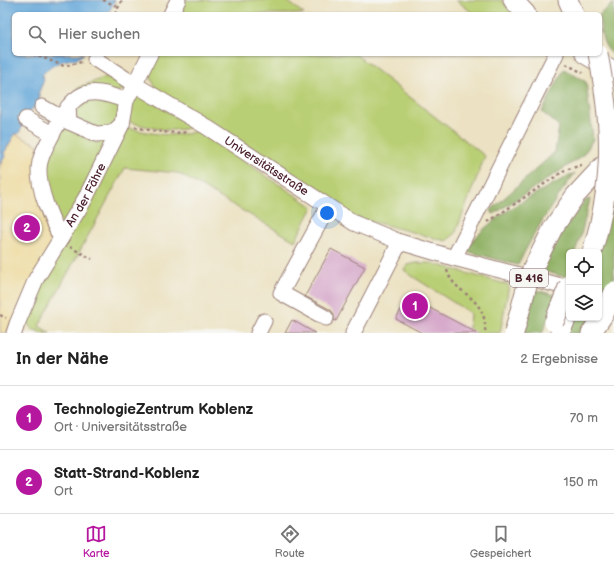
<!DOCTYPE html>
<html lang="de">
<head>
<meta charset="utf-8">
<style>
	body { margin:0; font-family:"Balsamiq Sans",sans-serif; background:#f2f2f2; color:#222 }
	.controls { position:absolute; right:12px; bottom:12px; display:grid; overflow:hidden; border-radius:6px; box-shadow:0 1px 3px #0004 }
	.controls button { width:36px; height:36px; display:grid; place-items:center; padding:0; border:0; border-bottom:1px solid #e0e0e0; background:#fff; color:#222; font:20px sans-serif }
	.you { position:absolute; left:327px; top:213px; width:14px; height:14px; margin:-10px; border:3px solid #fff; border-radius:50%; background:#1a73e8; box-shadow:0 0 0 6px #1a73e833 }
	.badge { display:grid; place-items:center; width:26px; height:26px; border-radius:50%; background:#b5179e; color:#fff; font-size:13px; font-weight:700 }
	.pin { position:absolute; translate:-50% -50%; border:2px solid #fff; box-shadow:0 1px 4px #0006 }
	.list { margin:0; padding:0; list-style:none }
	h2 { display:flex; justify-content:space-between; align-items:center; height:52px; margin:0; padding:0 16px; font-size:17px }
	h2 small { font-size:13px; font-weight:400; color:#767676 }
	.list li { display:grid; grid-template-columns:26px 1fr auto; gap:12px; align-items:center; box-sizing:border-box; height:64px; padding:0 16px; border-top:1px solid #e0e0e0 }
	.list b { display:block; font-size:15px; white-space:nowrap }
	.list p { margin:0; font-size:13px; white-space:nowrap; color:#767676 }
	.list em { font-size:13px; font-style:normal; color:#767676 }
	.icon { flex:none; width:22px; height:22px; fill:none; stroke:currentColor; stroke-width:2; stroke-linecap:round; stroke-linejoin:round }
	.map { position:relative; flex:none; width:614px; height:333px; overflow:hidden }
	.search { position:absolute; background:#fff; box-shadow:0 1px 3px #0004; left:12px; right:12px; top:12px; height:44px; display:flex; align-items:center; gap:10px; box-sizing:border-box; padding:0 14px; border-radius:6px; color:#767676; font-size:15px }
	.sheet { height:180px; background:#fff }
	nav { display:flex; justify-content:space-around; align-items:center; box-sizing:border-box; height:56px; border-top:1px solid #e0e0e0; background:#fff; font-size:11px; color:#767676 }
	nav a { display:grid; justify-items:center; gap:2px }
	nav .on { color:#b5179e }
	.map>svg:first-child { display:block }
</style>
</head>
<body>
<div class="map">
<svg width="614" height="333" viewBox="0 0 614 333">
	<rect width="100%" height="100%" fill="#f6f6f2"/>
	<filter id="ink" filterUnits="userSpaceOnUse"><feTurbulence type="fractalNoise" baseFrequency=".025" numOctaves="2"/><feDisplacementMap in="SourceGraphic" scale="8" xChannelSelector="R" yChannelSelector="G"/><feConvolveMatrix kernelMatrix="1 2 1 2 8 2 1 2 1" color-interpolation-filters="sRGB"/></filter>
	<filter id="wash" filterUnits="userSpaceOnUse"><feTurbulence type="fractalNoise" baseFrequency=".012" numOctaves="4" result="noise"/><feDisplacementMap in="SourceGraphic" scale="16" xChannelSelector="R" yChannelSelector="G"/><feGaussianBlur stdDeviation="0.9" result="paint"/><feColorMatrix in="noise" values="0 0 0 0 0 0 0 0 0 0 0 0 0 0 0 0 0 1.4 0 .05"/><feComposite in="paint" operator="in"/></filter>
	<g filter="url(#wash)">
		<rect width="100%" height="100%" fill="#ece2c3"/>
		<g fill="#b9cf74" stroke="#827750">
			<path d="M 185,0 L 286,0 L 304,14 L 178,14 Z"/>
			<path d="M 456,0 L 502,0 L 512,14 L 474,14 Z"/>
			<path d="M 158,54 L 355,54 L 485,156 L 455,234 L 446,241 L 355,217 L 158,90 C 147,75 149,70 158,54 Z"/>
			<path d="M 111,75 L 127,86 L 125,90 L 113,92 L 76,90 L 80,87 Z"/>
			<path d="M 135,91 L 192,127 C 170,134 148,127 126,121 Z"/>
			<path d="M 87,98 L 116,103 L 120,110 L 115,124 L 101,131 L 76,119 L 76,109 Z"/>
			<path d="M 63,126 L 97,143 L 110,139 L 63,228 L 43,181 L 46,155 Z"/>
			<path d="M 128,128 C 155,134 170,138 198,131 L 313,207 L 295,241 L 178,173 L 125,168 L 39,326 L 50,333 L 39,333 L 39,331 L 33,330 L 27,323 L 23,328 L 39,282 Z"/>
			<path d="M 416,263 L 431,263 L 509,285 L 500,333 L 471,333 L 469,328 L 470,313 L 412,276 L 404,270 L 408,265 Z"/>
		</g>
		<g fill="#92b266" stroke="#6e6848">
			<path d="M 614,3 L 614,55 C 601,47 600,28 600,14 Z"/>
			<path d="M 564,69 L 586,82 L 593,139 L 588,148 L 581,157 L 494,214 L 490,211 L 555,152 L 559,126 L 542,112 Z"/>
			<path d="M 575,173 C 553,202 534,232 518,265 L 466,251 C 484,218 542,190 575,173 Z"/>
			<path d="M 614,194 L 614,281 L 610,288 L 599,285 L 599,252 Z"/>
			<path d="M 590,199 L 581,235 L 575,252 L 569,252 L 569,268 L 566,277 L 543,271 C 545,253 574,217 584,201 Z"/>
			<path d="M 536,290 L 558,296 L 542,333 L 524,333 Z"/>
			<path d="M 573,318 L 594,318 L 585,333 L 566,333 Z"/>
		</g>
		<path fill="#eeda9e" stroke="#9c7c64" d="M 15,134 L 38,145 L 38,154 L 58,236 L 7,333 L 0,333 L 0,165 L 5,156 L 4,153 Z"/>
		<path fill="#65a7d9" stroke="#586382" d="M 0,0 L 115,0 L 108,14 L 14,14 L 14,54 L 84,54 L 75,60 C 66,57 48,67 42,75 L 44,80 L 38,94 L 40,95 L 39,99 L 45,102 L 40,110 L 33,107 L 19,133 L 15,134 L 4,153 L 5,156 L 0,165 Z"/>
		<g id="blocks">
			<g fill="#d7aacb">
				<path d="M 331,249 L 365,267 L 336,321 L 334,320 L 334,314 L 331,310 L 305,296 Z"/>
				<path d="M 408,296 L 443,315 L 477,333 L 422,333 L 396,319 Z"/>
				<path d="M 292,320 L 315,333 L 285,333 Z"/>
			</g>
		</g>
	</g>
	<g filter="url(#ink)">
		<use href="#blocks" fill-opacity="0" stroke="#9b8077" stroke-width="1"/>
		<g fill="none" stroke-linecap="round" stroke-linejoin="round">
			<defs>
				<g id="minor">
					<path d="M 171,14 L 178,0"/>
					<path id="s1" d="M 95,59 L 129,81 L 205,126 L 354,223 L 400,242 L 454,258 L 569,288"/>
					<path d="M 42,107 L 69,122"/>
					<path d="M 68,107 L 69,122 L 96,134 L 112,133 L 122,124"/>
					<path d="M 26,119 L 52,134"/>
					<path d="M 61,238 C 51,220 38,189 39,168 C 40,154 48,143 54,131 C 73,94 84,83 126,101"/>
					<path d="M 454,258 L 556,54"/>
					<path d="M 326,318 L 281,293 L 328,207"/>
					<path id="s2" d="M 14,333 L 17,324 L 36,279 L 85,199 L 122,124 L 126,101 L 150,54"/>
					<path d="M 258,333 L 264,321"/>
					<path d="M 353,333 L 400,242"/>
				</g>
				<g id="major">
					<path d="M 513,0 L 526,14"/>
					<path d="M 568,0 L 574,14"/>
					<path d="M 585,54 L 614,71"/>
					<path d="M 553,228 L 575,196 L 614,154"/>
					<path d="M 560,333 L 569,312"/>
					<path d="M 591,333 L 604,314"/>
				</g>
			</defs>
			<use href="#minor" stroke="#9b8077" stroke-width="17"/>
			<use href="#major" stroke="#9b8077" stroke-width="21"/>
			<g stroke="#9b8077" stroke-width="2.5" stroke-dasharray="3 3" stroke-linecap="butt">
				<path d="M 103,0 L 119,7"/>
				<path d="M 115,14 L 122,0"/>
				<path d="M 33,54 L 64,66 L 82,62"/>
				<path d="M 566,64 L 583,73"/>
				<path d="M 135,127 C 152,131 169,134 187,132"/>
				<path d="M 488,222 L 565,170 L 582,165"/>
				<path d="M 70,247 L 92,259"/>
				<path d="M 447,270 C 453,295 488,295 485,333"/>
				<path d="M 0,315 L 6,318"/>
			</g>
			<use href="#minor" stroke="#fff" stroke-width="15"/>
			<use href="#major" stroke="#fff" stroke-width="19"/>
			<defs>
				<g id="major-bridge">
					<path d="M 592,252 C 614,181 612,126 598,54"/>
					<path d="M 604,314 L 614,292"/>
					<path d="M 554,322 L 569,285"/>
					<path d="M 514,333 L 530,274 L 553,228"/>
				</g>
			</defs>
			<use href="#major-bridge" stroke="#9b8077" stroke-width="21" stroke-linecap="butt"/>
			<use href="#major-bridge" stroke="#fff" stroke-width="19"/>
		</g>
	</g>
	<g text-anchor="middle" stroke-width="3" stroke-linejoin="round" paint-order="stroke">
		<rect fill="#f6f6f2" stroke="#7e6067" stroke-width="1" x="510" y="269" width="38" height="18" rx="3"/>
		<g font-size="11" font-weight="bold" fill="#4a1f2b">
			<text x="529" y="282">B 416</text>
		</g>
		<g font-size="12" fill="#4a1f2b" stroke="#f6f6f2">
			<text dy="4" stroke="none"><textPath href="#s1" startOffset="202">Universitätsstraße</textPath></text>
			<text dy="4" stroke="none"><textPath href="#s2" startOffset="156">An der Fähre</textPath></text>
		</g>
	</g>
</svg>
<div class="controls">
<button><svg class="icon" aria-label="locate" viewBox="0 0 24 24"><circle cx="12" cy="12" r="6"/><path d="M12 2v4M12 18v4M2 12h4M18 12h4"/></svg></button>
<button><svg class="icon" aria-label="layers" viewBox="0 0 24 24"><path d="M12 4l9 5-9 5-9-5zM3 14l9 5 9-5"/></svg></button>
</div>
<div class="you"></div>
<div class="pin badge" style="left:415px;top:306px">1</div>
<div class="pin badge" style="left:27px;top:228px">2</div>
<div class="search"><svg class="icon" aria-label="search" viewBox="0 0 24 24"><circle cx="10" cy="10" r="6"/><path d="M15 15l6 6"/></svg>Hier suchen</div>
</div>
<section class="sheet">
<h2>In der Nähe<small>2 Ergebnisse</small></h2>
<ul class="list">
<li><span class="badge">1</span><div><b>TechnologieZentrum Koblenz</b><p>Ort · Universitätsstraße</p></div><em>70 m</em></li>
<li><span class="badge">2</span><div><b>Statt-Strand-Koblenz</b><p>Ort</p></div><em>150 m</em></li>
</ul>
</section>
<nav>
<a class="on"><svg class="icon" aria-label="map" viewBox="0 0 24 24"><path d="M3 6l6-2 6 2 6-2v14l-6 2-6-2-6 2zM9 4v14M15 6v14"/></svg>Karte</a>
<a><svg class="icon" aria-label="directions" viewBox="0 0 24 24"><path d="M12 3l9 9-9 9-9-9zM9 14v-3h6M13 9l2 2-2 2"/></svg>Route</a>
<a><svg class="icon" aria-label="saved" viewBox="0 0 24 24"><path d="M7 4h10v16l-5-4-5 4z"/></svg>Gespeichert</a>
</nav>
</body>
</html>
